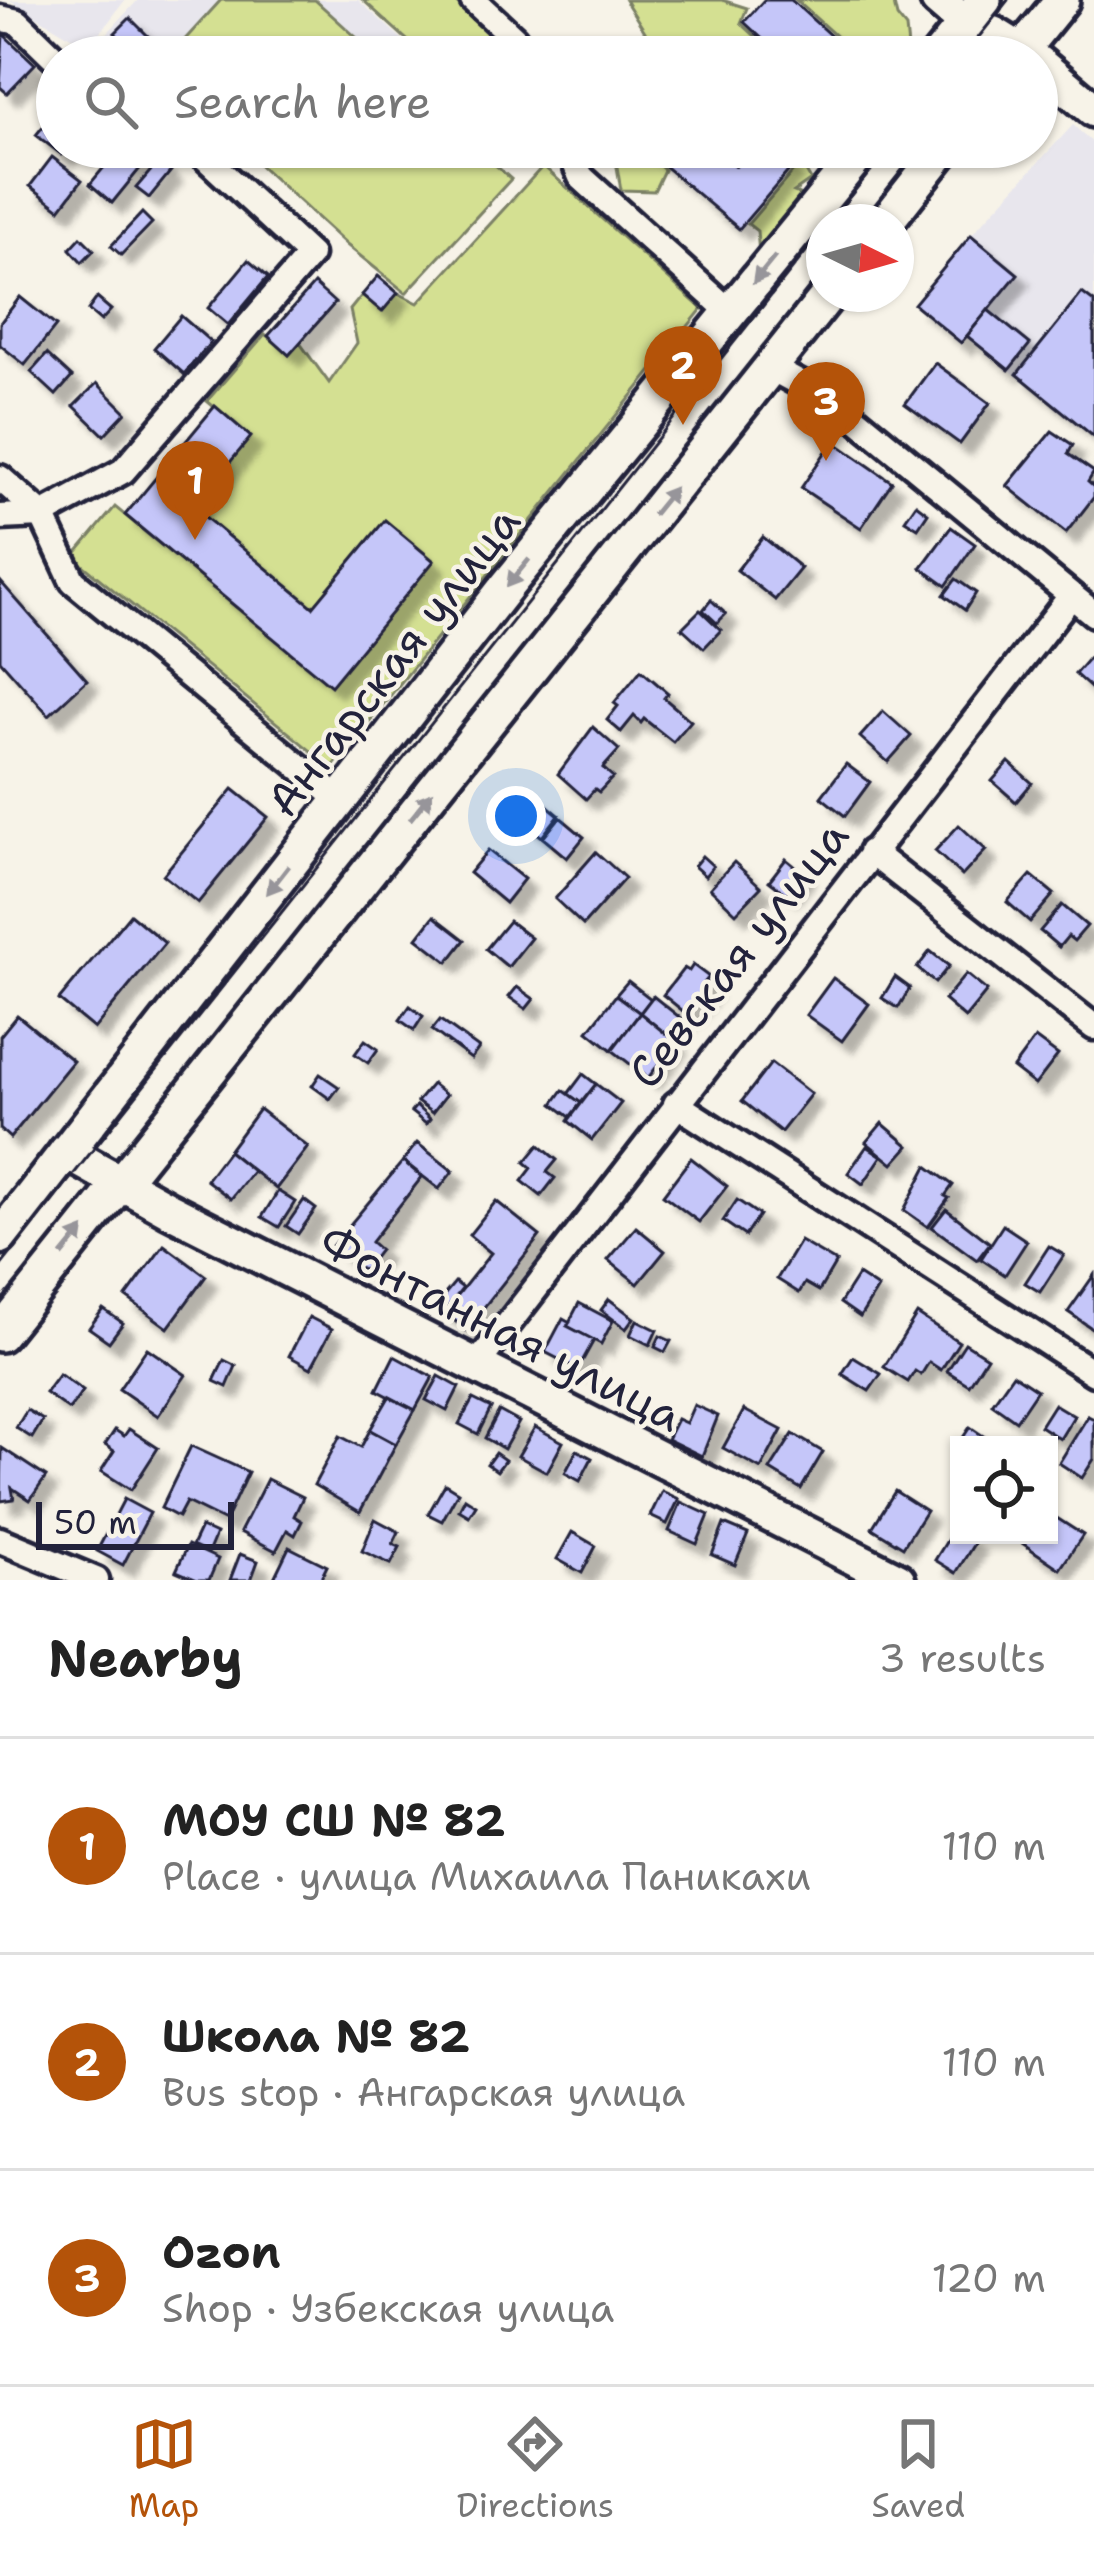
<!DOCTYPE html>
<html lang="en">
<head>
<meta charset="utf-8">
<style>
	body { margin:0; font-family:"Shantell Sans",sans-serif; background:#f2f2f2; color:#222 }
	.controls { position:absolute; right:36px; bottom:36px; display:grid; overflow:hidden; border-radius:0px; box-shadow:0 3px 9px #0004 }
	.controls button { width:108px; height:108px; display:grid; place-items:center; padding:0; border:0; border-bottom:3px solid #e0e0e0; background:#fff; color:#222; font:60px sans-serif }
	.compass { position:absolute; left:806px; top:204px; width:108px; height:108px; border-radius:50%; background:#fff; box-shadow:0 3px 9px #0004; rotate:95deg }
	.scale { position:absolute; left:36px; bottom:30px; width:198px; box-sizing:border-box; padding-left:12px; border:6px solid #22223b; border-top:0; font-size:33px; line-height:42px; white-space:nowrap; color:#22223b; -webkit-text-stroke:9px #f7f3e8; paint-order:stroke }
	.you { position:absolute; left:516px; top:816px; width:42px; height:42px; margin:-30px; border:9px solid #fff; border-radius:50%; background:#1a73e8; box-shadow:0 0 0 18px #1a73e833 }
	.badge { display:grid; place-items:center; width:78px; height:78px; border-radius:50%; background:#b45309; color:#fff; font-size:39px; font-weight:700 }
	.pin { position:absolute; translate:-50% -99px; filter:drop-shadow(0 3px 6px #0008) }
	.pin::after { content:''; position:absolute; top:63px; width:42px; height:36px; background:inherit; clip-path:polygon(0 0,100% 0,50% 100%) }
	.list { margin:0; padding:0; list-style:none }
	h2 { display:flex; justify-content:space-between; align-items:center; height:156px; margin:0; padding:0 48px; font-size:51px }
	h2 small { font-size:39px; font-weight:400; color:#767676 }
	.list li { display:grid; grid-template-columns:78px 1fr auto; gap:36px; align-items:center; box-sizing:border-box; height:216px; padding:0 48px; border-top:3px solid #e0e0e0 }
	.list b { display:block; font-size:45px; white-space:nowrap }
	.list p { margin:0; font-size:39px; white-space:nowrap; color:#767676 }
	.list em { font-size:39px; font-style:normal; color:#767676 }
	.icon { flex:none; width:66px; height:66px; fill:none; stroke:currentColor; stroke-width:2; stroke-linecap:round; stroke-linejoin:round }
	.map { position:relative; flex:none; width:1094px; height:1580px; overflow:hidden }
	.search { position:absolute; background:#fff; box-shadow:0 3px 9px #0004; left:36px; right:36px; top:36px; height:132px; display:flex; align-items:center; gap:30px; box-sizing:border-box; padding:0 42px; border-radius:66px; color:#767676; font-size:45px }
	.sheet { height:804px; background:#fff }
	nav { display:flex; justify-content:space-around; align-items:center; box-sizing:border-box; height:168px; border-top:3px solid #e0e0e0; background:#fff; font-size:33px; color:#767676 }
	nav a { display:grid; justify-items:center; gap:6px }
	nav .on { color:#b45309 }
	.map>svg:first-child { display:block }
</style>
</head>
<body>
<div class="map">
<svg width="1094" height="1580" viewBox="0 0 1094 1580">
	<defs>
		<filter id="shadow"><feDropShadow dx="11" dy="11" stdDeviation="3" flood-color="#0004"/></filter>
	</defs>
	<rect width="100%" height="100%" fill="#f7f3e8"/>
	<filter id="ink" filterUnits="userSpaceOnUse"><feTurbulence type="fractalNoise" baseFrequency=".00833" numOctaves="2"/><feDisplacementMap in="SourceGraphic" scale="24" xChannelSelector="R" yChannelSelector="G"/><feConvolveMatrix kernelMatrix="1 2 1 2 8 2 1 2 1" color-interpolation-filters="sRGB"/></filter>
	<g filter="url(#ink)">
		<g fill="#e8e6ed">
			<path d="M 10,0 L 125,0 L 89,48 Z"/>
			<path d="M 138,0 L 358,0 L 422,57 L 115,57 L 99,42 Z"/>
			<path d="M 1073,125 L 1094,144 L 1094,437 L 968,337 L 961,343 L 914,305 L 971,235 Z"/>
		</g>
		<g fill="#d4e092" stroke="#7b8166" stroke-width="3">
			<path d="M 221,0 L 315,0 L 378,57 L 169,57 Z"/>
			<path d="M 363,0 L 479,0 L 496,24 L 475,48 L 482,57 L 426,57 Z"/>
			<path d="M 625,0 L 722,0 L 747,8 L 741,23 L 778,57 L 661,57 Z"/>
			<path d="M 796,0 L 893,0 L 897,17 L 906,28 L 909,57 L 859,57 Z"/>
			<path d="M 240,147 L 475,147 L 511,179 L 406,293 L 348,246 Z"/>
			<path d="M 617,147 L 641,147 L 664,170 L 654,191 L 621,190 L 615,155 Z"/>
			<path d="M 801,162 L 811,180 L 794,192 L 813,200 L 760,265 L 757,231 L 748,224 Z"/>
			<path d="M 543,166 L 702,309 L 332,768 L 73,557 L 115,507 L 331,685 L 433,561 L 385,520 L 313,607 L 193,507 L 250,437 L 207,401 L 265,334 L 289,355 L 300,343 L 329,383 L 357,343 L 350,310 L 362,295 L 382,311 L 398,293 L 418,303 Z"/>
		</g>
		<g fill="#c5c6f9" stroke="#22223b" stroke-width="3" filter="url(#shadow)">
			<path d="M 764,0 L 791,0 L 854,57 L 782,57 L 744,22 Z"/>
			<path d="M 130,18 L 149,37 L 134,52 L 115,33 Z"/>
			<path d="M 3,34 L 35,64 L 7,93 L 0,87 Z"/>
			<path d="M 57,109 L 57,147 L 69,147 L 62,155 L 36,135 Z"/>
			<path d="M 121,147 L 141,147 L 151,155 L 112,203 L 90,184 Z"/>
			<path d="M 714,147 L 736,166 L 752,147 L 769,147 L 792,167 L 739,229 L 643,148 Z"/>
			<path d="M 52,157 L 82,180 L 60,209 L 30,186 Z"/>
			<path d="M 159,161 L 171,171 L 149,198 L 136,188 Z"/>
			<path d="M 142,213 L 152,223 L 121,255 L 111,246 Z"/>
			<path d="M 971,235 L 1018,274 L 961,343 L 914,304 Z"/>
			<path d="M 81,237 L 94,250 L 82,262 L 70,249 Z"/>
			<path d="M 248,260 L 268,277 L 228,325 L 208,308 Z"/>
			<path d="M 378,276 L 398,293 L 382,312 L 362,295 Z"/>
			<path d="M 314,284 L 335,303 L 289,355 L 268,336 Z"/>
			<path d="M 1082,293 L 1094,302 L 1094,437 L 1017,374 Z"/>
			<path d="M 20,297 L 56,326 L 25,365 L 0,345 L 0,323 Z"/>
			<path d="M 97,298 L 111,310 L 101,321 L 88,310 Z"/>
			<path d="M 988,310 L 1030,344 L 1009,370 L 967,336 Z"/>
			<path d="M 181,316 L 211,342 L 184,374 L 154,348 Z"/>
			<path d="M 47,354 L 72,377 L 56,395 L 31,372 Z"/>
			<path d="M 935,363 L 990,403 L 960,444 L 905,404 Z"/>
			<path d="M 97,383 L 126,412 L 104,435 L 74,406 Z"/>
			<path d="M 215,406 L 251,437 L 193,507 L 313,607 L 385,520 L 434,561 L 331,686 L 125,515 Z"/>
			<path d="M 1052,431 L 1073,445 L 1068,454 L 1094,472 L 1088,482 L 1094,487 L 1094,497 L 1066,533 L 1007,486 Z"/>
			<path d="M 833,441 L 892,482 L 861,528 L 801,488 Z"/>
			<path d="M 916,504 L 928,513 L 918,528 L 905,520 Z"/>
			<path d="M 951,527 L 975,544 L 946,586 L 921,568 Z"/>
			<path d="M 763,537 L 801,568 L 775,600 L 737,570 Z"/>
			<path d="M 956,579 L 976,593 L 965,610 L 944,595 Z"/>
			<path d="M 0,581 L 87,680 L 49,715 L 0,660 Z"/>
			<path d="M 711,600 L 726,614 L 717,623 L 703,610 Z"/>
			<path d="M 700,610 L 721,630 L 704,648 L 682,628 Z"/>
			<path d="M 1094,652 L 1094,691 L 1075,674 Z"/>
			<path d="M 641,670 L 668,693 L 664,698 L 691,721 L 673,742 L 644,719 L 641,723 L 634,716 L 621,732 L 607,720 L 618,706 L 614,703 Z"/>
			<path d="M 883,711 L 911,736 L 888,762 L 860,737 Z"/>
			<path d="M 593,727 L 619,750 L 603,768 L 613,777 L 599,792 L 595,789 L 586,799 L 558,774 Z"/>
			<path d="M 1009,762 L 1032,783 L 1016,802 L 992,781 Z"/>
			<path d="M 846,764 L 870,782 L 845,816 L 821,797 Z"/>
			<path d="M 233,789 L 268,817 L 198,903 L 163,875 Z"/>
			<path d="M 535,795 L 559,815 L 542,837 L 517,817 Z"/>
			<path d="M 560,817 L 584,837 L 567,858 L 543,838 Z"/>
			<path d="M 959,825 L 986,850 L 962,876 L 935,851 Z"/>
			<path d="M 488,850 L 524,879 L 505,903 L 469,873 Z"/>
			<path d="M 596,852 L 625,878 L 583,925 L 555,899 Z"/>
			<path d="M 702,856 L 713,866 L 705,876 L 694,866 Z"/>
			<path d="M 786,859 L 803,873 L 786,894 L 769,881 Z"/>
			<path d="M 734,862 L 761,887 L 736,913 L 710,888 Z"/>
			<path d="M 1031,875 L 1054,894 L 1030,922 L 1007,902 Z"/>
			<path d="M 1062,905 L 1087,926 L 1074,941 L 1068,936 L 1059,947 L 1040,931 Z"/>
			<path d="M 130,914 L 165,943 L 94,1029 L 59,1000 Z"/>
			<path d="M 434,916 L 465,940 L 448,962 L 417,938 Z"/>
			<path d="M 509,921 L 531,938 L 508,967 L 486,949 Z"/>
			<path d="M 930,951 L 949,966 L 935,983 L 917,968 Z"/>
			<path d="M 693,965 L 709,977 L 704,983 L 709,987 L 688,1015 L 663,995 L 684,968 L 689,971 Z"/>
			<path d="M 966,974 L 987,991 L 965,1018 L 944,1000 Z"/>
			<path d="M 895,977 L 910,988 L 898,1008 L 882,998 Z"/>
			<path d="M 833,978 L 869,1004 L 842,1041 L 806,1015 Z"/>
			<path d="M 628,981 L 651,999 L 640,1013 L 616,995 Z"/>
			<path d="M 517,987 L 534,999 L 526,1009 L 509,997 Z"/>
			<path d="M 616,995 L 640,1013 L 612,1050 L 588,1031 Z"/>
			<path d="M 653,996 L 683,1020 L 670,1037 L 640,1013 Z"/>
			<path d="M 410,1006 L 423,1016 L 414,1030 L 400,1020 Z"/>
			<path d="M 640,1013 L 676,1042 L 648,1078 L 612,1050 Z"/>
			<path d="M 17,1015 L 73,1061 L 10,1138 L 0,1129 L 0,1036 Z"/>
			<path d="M 440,1020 L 479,1048 L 471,1059 L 432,1030 Z"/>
			<path d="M 1035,1038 L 1058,1055 L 1035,1085 L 1013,1068 Z"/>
			<path d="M 365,1040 L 378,1049 L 368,1063 L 355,1054 Z"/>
			<path d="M 771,1063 L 811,1094 L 781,1132 L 742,1101 Z"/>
			<path d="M 320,1074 L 339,1087 L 330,1099 L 312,1086 Z"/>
			<path d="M 583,1074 L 596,1084 L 581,1103 L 568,1094 Z"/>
			<path d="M 432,1084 L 446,1095 L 432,1113 L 417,1102 Z"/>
			<path d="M 596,1084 L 621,1103 L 592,1140 L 568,1121 Z"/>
			<path d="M 563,1090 L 581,1103 L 570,1117 L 553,1104 Z"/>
			<path d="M 416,1106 L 430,1119 L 426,1124 L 411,1112 Z"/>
			<path d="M 259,1109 L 308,1147 L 276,1189 L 228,1151 Z"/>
			<path d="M 882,1123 L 909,1146 L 893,1164 L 866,1142 Z"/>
			<path d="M 417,1143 L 453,1171 L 439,1189 L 403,1161 Z"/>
			<path d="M 539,1145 L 557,1160 L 547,1172 L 555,1178 L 541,1196 L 522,1181 L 532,1168 L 525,1162 Z"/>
			<path d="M 867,1146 L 882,1156 L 863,1184 L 848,1173 Z"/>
			<path d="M 228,1151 L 253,1171 L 231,1199 L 206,1180 Z"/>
			<path d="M 691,1158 L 727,1186 L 699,1222 L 663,1195 Z"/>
			<path d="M 403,1161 L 422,1177 L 371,1242 L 380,1250 L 364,1271 L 332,1246 Z"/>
			<path d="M 927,1166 L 953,1185 L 945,1196 L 949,1198 L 928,1227 L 904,1210 Z"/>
			<path d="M 278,1191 L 295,1202 L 279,1227 L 262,1217 Z"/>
			<path d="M 304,1200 L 316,1209 L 298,1234 L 286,1226 Z"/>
			<path d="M 737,1200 L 759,1215 L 745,1236 L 723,1221 Z"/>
			<path d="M 496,1201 L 540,1236 L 466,1330 L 444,1312 L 491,1253 L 469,1235 Z"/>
			<path d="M 946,1209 L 990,1243 L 977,1260 L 932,1227 Z"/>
			<path d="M 1003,1225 L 1027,1241 L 1005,1275 L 981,1259 Z"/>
			<path d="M 636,1227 L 665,1251 L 638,1284 L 608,1260 Z"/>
			<path d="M 800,1241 L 836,1262 L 819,1291 L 805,1283 L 799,1293 L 777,1279 Z"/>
			<path d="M 164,1245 L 206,1276 L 168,1328 L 126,1297 Z"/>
			<path d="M 1049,1246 L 1064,1255 L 1040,1292 L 1025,1283 Z"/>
			<path d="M 858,1275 L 878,1288 L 860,1317 L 840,1303 Z"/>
			<path d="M 1094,1275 L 1094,1327 L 1093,1329 L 1068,1312 Z"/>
			<path d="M 455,1282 L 463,1288 L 444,1312 L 435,1306 Z"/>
			<path d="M 609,1299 L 634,1318 L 626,1329 L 601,1310 Z"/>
			<path d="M 579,1303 L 613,1321 L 601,1344 L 567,1326 Z"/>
			<path d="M 103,1309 L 123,1323 L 109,1342 L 89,1328 Z"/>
			<path d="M 917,1314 L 959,1342 L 941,1370 L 929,1362 L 921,1375 L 915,1371 L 908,1382 L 884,1367 Z"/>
			<path d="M 309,1317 L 332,1329 L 311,1368 L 289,1356 Z"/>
			<path d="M 563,1318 L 570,1322 L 567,1326 L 594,1340 L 578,1369 L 545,1352 Z"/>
			<path d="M 637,1320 L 657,1330 L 650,1345 L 630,1335 Z"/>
			<path d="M 660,1336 L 671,1341 L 665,1352 L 655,1347 Z"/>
			<path d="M 965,1343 L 987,1357 L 969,1385 L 947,1371 Z"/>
			<path d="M 147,1348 L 186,1375 L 158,1416 L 119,1389 Z"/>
			<path d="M 394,1356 L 433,1377 L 415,1410 L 377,1390 Z"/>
			<path d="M 853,1357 L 881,1374 L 869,1391 L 842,1374 Z"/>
			<path d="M 224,1360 L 236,1366 L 227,1387 L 214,1381 Z"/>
			<path d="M 59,1374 L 83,1391 L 69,1410 L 45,1393 Z"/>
			<path d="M 1013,1374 L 1037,1390 L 1016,1421 L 992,1404 Z"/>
			<path d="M 439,1376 L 459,1387 L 447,1411 L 426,1400 Z"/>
			<path d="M 389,1397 L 415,1410 L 396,1444 L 370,1430 Z"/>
			<path d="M 473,1399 L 491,1408 L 478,1434 L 459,1424 Z"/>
			<path d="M 1054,1404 L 1074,1416 L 1060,1439 L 1040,1426 Z"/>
			<path d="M 694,1405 L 718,1416 L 702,1456 L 667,1439 L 677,1419 L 686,1423 Z"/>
			<path d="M 27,1410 L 43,1420 L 32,1438 L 16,1428 Z"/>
			<path d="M 744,1410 L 782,1430 L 761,1469 L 723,1448 Z"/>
			<path d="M 499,1411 L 519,1422 L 504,1449 L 485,1438 Z"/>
			<path d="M 1088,1416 L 1094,1419 L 1094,1459 L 1082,1478 L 1059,1463 Z"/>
			<path d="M 535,1427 L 563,1442 L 547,1472 L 518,1456 Z"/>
			<path d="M 970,1427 L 995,1444 L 994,1445 L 959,1445 L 959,1454 L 954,1451 Z"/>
			<path d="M 129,1429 L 158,1448 L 131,1490 L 101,1471 L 114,1451 L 105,1445 L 115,1430 L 124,1436 Z"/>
			<path d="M 370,1430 L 396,1444 L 360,1512 L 314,1485 L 340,1436 L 361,1447 Z"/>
			<path d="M 793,1434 L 823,1452 L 801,1489 L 770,1470 Z"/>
			<path d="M 191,1446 L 248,1472 L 225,1521 L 186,1502 L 178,1517 L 161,1508 Z"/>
			<path d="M 2,1448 L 46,1477 L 30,1500 L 12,1488 L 14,1499 L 1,1501 Z"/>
			<path d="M 577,1450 L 592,1458 L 580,1481 L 565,1473 Z"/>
			<path d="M 495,1453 L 505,1460 L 497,1471 L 487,1464 Z"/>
			<path d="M 267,1479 L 303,1497 L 294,1516 L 302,1521 L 295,1535 L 287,1530 L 276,1551 L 240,1532 Z"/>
			<path d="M 445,1484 L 458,1492 L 442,1521 L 428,1514 Z"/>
			<path d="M 662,1491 L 679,1499 L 667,1524 L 650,1516 Z"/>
			<path d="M 895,1491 L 926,1511 L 903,1547 L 872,1528 Z"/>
			<path d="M 465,1498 L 476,1505 L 469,1516 L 459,1510 Z"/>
			<path d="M 124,1499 L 150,1513 L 123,1565 L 97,1551 Z"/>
			<path d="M 681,1502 L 709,1515 L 697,1544 L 669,1531 Z"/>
			<path d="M 1049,1513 L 1083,1535 L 1060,1569 L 1022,1543 L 1027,1535 L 1049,1535 Z"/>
			<path d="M 375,1519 L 399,1532 L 393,1544 L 400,1547 L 391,1564 L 362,1551 Z"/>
			<path d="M 724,1524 L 748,1534 L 735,1565 L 712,1555 Z"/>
			<path d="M 201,1527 L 216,1534 L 208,1553 L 192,1546 Z"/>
			<path d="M 954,1529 L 975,1542 L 956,1573 L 935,1560 Z"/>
			<path d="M 572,1532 L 596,1546 L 582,1573 L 557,1559 Z"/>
			<path d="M 188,1545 L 218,1559 L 209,1580 L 197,1580 L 176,1571 Z"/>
			<path d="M 289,1547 L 327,1566 L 320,1580 L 273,1580 Z"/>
			<path d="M 240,1554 L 258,1561 L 251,1580 L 230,1580 Z"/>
		</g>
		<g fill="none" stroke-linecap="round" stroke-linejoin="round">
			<defs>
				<g id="minor">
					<path d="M 473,0 L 514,38 L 525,57"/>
					<path d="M 0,18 L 18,22 L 57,60"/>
					<path d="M 568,147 L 581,177 L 730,312"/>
					<path d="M 771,368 L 841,406 L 1094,614"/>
					<path d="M 0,478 L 42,515 L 73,581 L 340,800"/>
					<path d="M 0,517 L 42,515 L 123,471 L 310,255 L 194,147"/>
					<path d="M 871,852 L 1094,1027"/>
					<path d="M 676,1104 L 1094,1373"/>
					<path d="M 475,1367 L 1071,596"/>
					<path d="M 0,1540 L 96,1580"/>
				</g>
				<g id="major">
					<path d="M 938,0 L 966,24 L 994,34 L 1031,57"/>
					<path d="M 938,57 L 984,0"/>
					<path d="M 1016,57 L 1062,0"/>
					<path d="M 1037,62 L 1094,110"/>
					<path d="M 886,222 L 945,147"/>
					<path d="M 66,1152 L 168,1209 L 898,1580"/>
					<path d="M 0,1237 L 506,587 L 865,147"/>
					<path d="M 0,1334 L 829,294"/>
				</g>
			</defs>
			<use href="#minor" stroke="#22223b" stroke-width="33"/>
			<use href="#major" stroke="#22223b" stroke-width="42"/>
			<use href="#minor" stroke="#f7f3e8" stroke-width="24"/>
			<use href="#major" stroke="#f7f3e8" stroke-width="33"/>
			<g stroke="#22223b" stroke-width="3">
				<path d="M 963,57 L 1008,0"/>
				<path d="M 829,222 L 890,147"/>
				<path d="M 0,1267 L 824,229"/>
			</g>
		</g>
		<defs><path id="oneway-solid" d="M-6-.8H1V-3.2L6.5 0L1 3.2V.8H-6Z" transform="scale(3)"/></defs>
		<g fill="#97959a">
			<use href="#oneway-solid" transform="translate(764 270) rotate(129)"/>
			<use href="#oneway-solid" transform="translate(664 501) rotate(-51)"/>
			<use href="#oneway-solid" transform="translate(518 573) rotate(129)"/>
			<use href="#oneway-solid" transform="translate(421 806) rotate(-51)"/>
			<use href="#oneway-solid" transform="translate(278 880) rotate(128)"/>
			<use href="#oneway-solid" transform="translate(73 1242) rotate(-51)"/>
		</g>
	</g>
	<g text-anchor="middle" stroke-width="9" stroke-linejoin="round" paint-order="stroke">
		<g font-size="45" fill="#22223b" stroke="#f7f3e8">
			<text transform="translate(393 661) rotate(-52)" y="16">Ангарская улица</text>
			<text transform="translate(738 954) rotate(-52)" y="16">Севская улица</text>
			<text transform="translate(501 1328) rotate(27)" y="16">Фонтанная улица</text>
		</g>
	</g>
</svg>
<div class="controls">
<button><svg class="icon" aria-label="locate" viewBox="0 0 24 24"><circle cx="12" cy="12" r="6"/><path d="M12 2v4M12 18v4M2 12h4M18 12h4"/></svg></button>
</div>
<svg class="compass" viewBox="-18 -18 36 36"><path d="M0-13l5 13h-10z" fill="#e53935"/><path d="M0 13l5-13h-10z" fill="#767676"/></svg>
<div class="scale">50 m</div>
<div class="you"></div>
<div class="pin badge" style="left:195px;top:540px">1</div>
<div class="pin badge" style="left:683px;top:425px">2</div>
<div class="pin badge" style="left:826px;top:461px">3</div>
<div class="search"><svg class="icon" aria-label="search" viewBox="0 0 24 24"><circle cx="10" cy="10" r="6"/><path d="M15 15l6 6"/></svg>Search here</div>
</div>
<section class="sheet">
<h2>Nearby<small>3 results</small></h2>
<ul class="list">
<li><span class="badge">1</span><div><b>МОУ СШ № 82</b><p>Place · улица Михаила Паникахи</p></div><em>110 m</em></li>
<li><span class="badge">2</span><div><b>Школа № 82</b><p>Bus stop · Ангарская улица</p></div><em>110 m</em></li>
<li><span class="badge">3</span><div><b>Ozon</b><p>Shop · Узбекская улица</p></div><em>120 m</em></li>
</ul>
</section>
<nav>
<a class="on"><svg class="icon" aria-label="map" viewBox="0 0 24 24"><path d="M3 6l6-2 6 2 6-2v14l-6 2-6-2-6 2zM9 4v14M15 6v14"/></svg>Map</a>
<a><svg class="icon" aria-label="directions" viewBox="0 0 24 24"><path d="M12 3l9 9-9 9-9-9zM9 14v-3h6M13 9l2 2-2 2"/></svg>Directions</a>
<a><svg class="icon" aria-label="saved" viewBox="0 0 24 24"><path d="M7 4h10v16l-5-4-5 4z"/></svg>Saved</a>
</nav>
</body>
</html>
